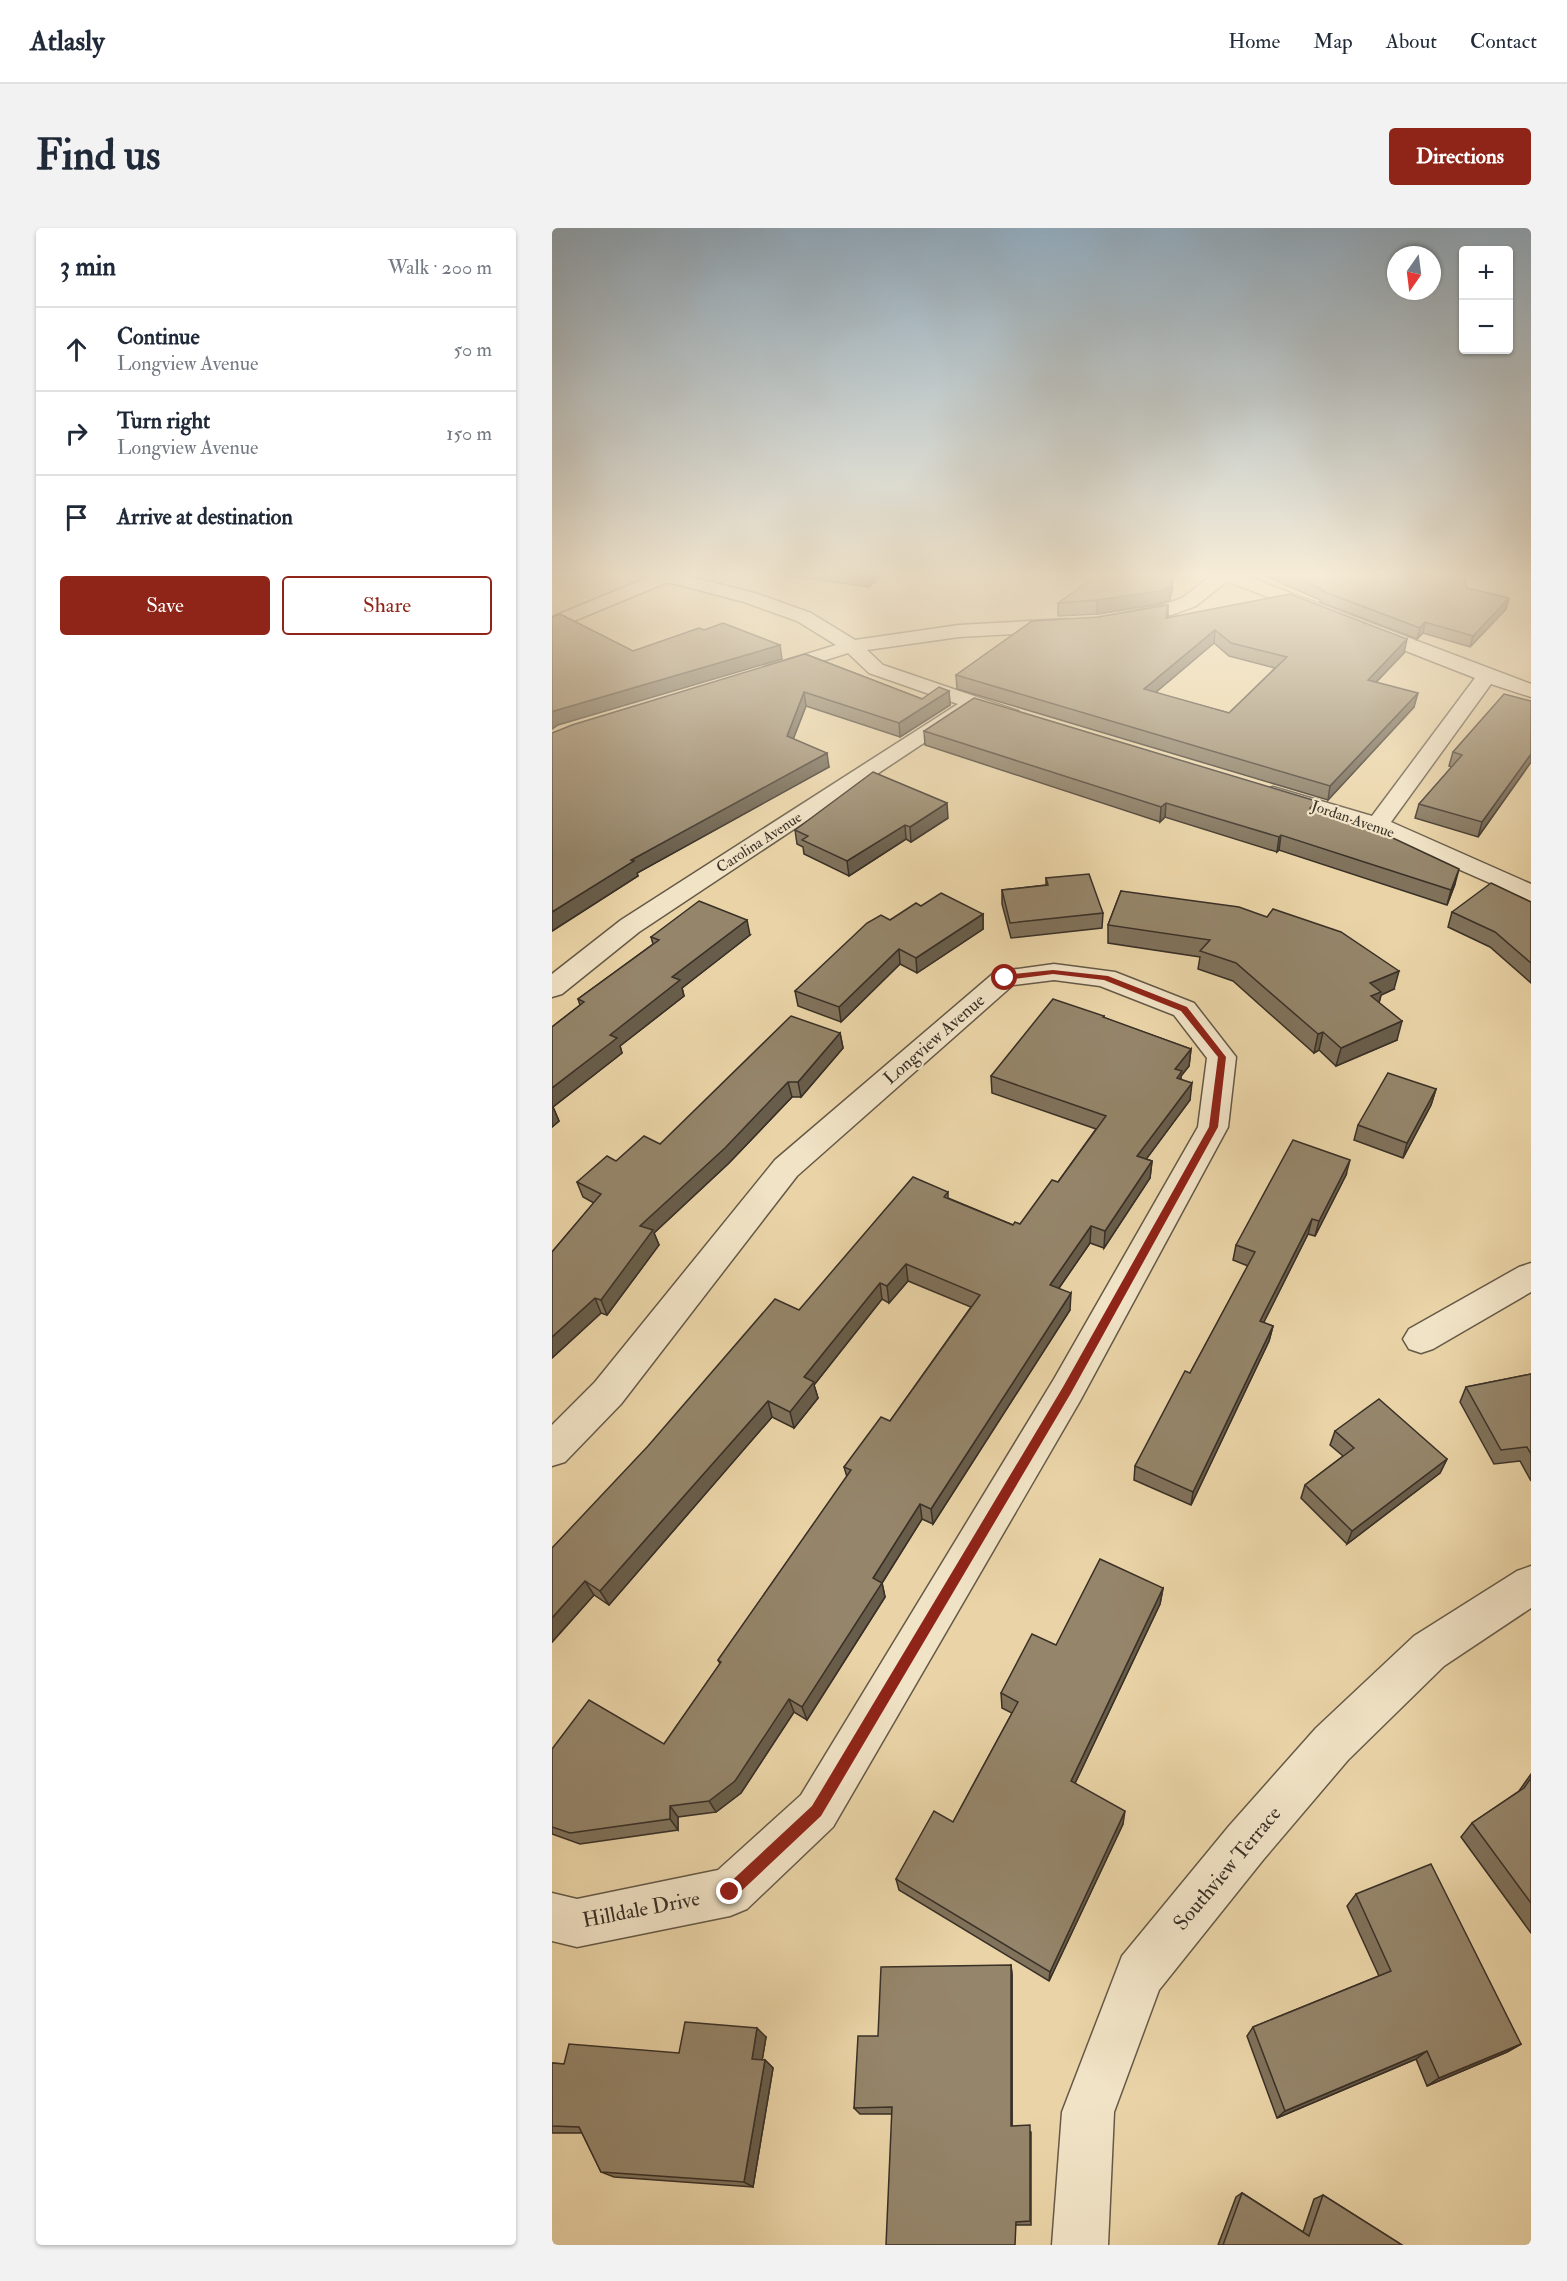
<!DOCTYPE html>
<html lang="en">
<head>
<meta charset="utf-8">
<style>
	body { margin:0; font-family:"IM FELL Double Pica",serif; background:#f2f2f3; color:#1f2937 }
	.controls { position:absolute; right:18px; top:18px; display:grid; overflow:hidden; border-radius:6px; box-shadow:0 2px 4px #0004 }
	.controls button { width:54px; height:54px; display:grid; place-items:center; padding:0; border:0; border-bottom:2px solid #e0e1e3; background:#fff; color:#1f2937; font:30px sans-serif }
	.compass { position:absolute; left:835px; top:18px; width:54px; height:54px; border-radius:50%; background:#fff; box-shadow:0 2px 4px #0004; rotate:194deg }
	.stop { position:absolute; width:18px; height:18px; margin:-14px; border:4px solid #8f2418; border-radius:50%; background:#fff }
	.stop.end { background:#8f2418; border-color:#fff; box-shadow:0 2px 6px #0008 }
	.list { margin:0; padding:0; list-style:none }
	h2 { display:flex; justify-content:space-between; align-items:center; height:78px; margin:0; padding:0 24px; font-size:26px }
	h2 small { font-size:20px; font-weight:400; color:#747a83 }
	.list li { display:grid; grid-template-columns:39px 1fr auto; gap:18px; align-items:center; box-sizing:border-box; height:84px; padding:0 24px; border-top:2px solid #e0e1e3 }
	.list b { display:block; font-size:22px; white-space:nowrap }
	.list p { margin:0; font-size:20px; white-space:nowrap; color:#747a83 }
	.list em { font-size:20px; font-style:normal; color:#747a83 }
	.actions { display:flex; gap:12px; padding:18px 24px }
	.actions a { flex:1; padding:14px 0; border:2px solid #8f2418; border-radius:6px; text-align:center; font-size:21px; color:#8f2418 }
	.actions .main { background:#8f2418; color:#fff }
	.icon { flex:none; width:33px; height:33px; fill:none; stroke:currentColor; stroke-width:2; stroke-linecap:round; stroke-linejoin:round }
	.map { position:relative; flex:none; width:979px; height:2017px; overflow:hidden; border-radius:6px }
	header { display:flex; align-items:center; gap:36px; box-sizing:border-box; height:84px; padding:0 30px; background:#fff; border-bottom:2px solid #e0e1e3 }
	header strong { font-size:28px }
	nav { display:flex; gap:33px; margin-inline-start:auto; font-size:21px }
	.intro { display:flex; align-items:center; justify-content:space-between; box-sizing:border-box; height:144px; padding:0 36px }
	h1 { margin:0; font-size:42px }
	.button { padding:15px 27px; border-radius:6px; background:#8f2418; color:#fff; font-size:21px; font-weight:700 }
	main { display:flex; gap:36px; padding:0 36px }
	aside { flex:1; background:#fff; border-radius:6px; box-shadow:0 2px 4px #0004 }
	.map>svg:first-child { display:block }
</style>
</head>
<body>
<header>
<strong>Atlasly</strong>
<nav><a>Home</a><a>Map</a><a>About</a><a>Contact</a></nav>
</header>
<div class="intro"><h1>Find us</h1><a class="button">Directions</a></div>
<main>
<aside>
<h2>3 min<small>Walk · 200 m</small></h2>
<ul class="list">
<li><svg class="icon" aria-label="ahead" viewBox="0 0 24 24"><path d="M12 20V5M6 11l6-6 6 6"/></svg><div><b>Continue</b><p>Longview Avenue</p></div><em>50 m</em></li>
<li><svg class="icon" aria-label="right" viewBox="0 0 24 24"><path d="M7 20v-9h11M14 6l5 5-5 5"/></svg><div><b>Turn right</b><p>Longview Avenue</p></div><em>150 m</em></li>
<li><svg class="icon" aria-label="arrive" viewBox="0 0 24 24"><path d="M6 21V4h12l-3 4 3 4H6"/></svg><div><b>Arrive at destination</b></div></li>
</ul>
<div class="actions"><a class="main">Save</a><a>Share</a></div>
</aside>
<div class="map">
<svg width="979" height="2017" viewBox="0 0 979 2017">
	<rect width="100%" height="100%" fill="#ead4a7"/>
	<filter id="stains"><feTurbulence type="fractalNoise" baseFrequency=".00333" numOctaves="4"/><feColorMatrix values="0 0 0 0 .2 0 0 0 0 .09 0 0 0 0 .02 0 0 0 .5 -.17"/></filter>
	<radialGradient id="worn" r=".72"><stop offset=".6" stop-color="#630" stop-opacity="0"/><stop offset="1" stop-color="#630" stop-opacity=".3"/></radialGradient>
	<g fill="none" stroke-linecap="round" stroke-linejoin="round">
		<defs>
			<g id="minor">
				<path d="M 102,347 L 132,347 L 206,366 L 259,385 L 303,412 L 407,397 L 516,391 L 523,393 L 526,397 L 523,401 L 516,403 L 407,409 L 315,422 L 331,437 L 466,483 L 470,487 L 466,491 L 459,493 L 420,481 L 417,485 L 87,704 L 10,766 L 0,769 L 0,746 L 69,692 L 406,476 L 317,445 L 296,425 L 226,447 L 212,447 L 209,443 L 212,439 L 284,417 L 245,393 L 192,374 L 116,354 L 0,402 L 0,389 Z"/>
				<path d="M 660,347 L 691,347 L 979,456 L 979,469 L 939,456 L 839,594 L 979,656 L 979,673 L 817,602 L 713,571 L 710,566 L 713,561 L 721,559 L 820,588 L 923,450 L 675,353 L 644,378 L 619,387 L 574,396 L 567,394 L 565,390 L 567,386 L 608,378 L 630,370 Z"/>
				<path d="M 502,736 L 563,744 L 642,775 L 684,829 L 676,899 L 528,1173 L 281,1599 L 195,1681 L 178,1688 L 25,1719 L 0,1713 L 0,1665 L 25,1671 L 166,1642 L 249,1567 L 502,1151 L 646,899 L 655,830 L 622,787 L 548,758 L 502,752 L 461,757 L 245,948 L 69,1176 L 13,1234 L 0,1238 L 0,1197 L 43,1154 L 223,932 L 443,744 Z"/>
				<path d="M 979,1035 L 979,1064 L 881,1121 L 869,1125 L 857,1121 L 851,1111 L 857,1101 L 967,1039 Z"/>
				<path d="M 979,1338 L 979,1380 L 892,1438 L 796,1532 L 711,1632 L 607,1762 L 562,1884 L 556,2017 L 500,2017 L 510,1884 L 570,1728 L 677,1598 L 764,1500 L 862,1408 L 965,1343 Z"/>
			</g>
		</defs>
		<use href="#minor" stroke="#655947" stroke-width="3"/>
		<use href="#minor" fill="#f1e3c6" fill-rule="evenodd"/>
	</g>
	<g fill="#80725b" stroke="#393027" stroke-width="1.5" fill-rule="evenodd">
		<path d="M 232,347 L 330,347 L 317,359 Z"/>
		<path d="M 711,347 L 913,347 L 914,360 L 957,370 L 954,381 L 918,419 L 871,405 L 865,411 L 768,374 L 768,372 Z"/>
		<path d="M 621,359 L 618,372 L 607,376 L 545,386 L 506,388 L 506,375 Z"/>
		<path d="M 616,377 L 616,390 L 852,425 L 824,454 L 862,479 L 776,572 L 405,461 L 404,447 L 546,389 ZM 662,415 L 677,428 L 723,440 L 677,485 L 603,465 Z"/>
		<path d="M 253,426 L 370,471 L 397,463 L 398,477 L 348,509 L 254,478 L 241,511 L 277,539 L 85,645 L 86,648 L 0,703 Z"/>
		<path d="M 979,473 L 979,534 L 926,609 L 863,590 L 867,576 L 900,539 L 897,538 L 901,524 Z"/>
		<path d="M 372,503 L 763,581 L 903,656 L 895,677 L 727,622 L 725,624 L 613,589 L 608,594 L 373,517 Z"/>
		<path d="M 396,590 L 359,614 L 354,611 L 297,648 L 252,626 L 251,619 L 245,616 L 243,602 Z"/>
		<path d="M 494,650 L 551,685 L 550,700 L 459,710 L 450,676 L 450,662 L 494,657 Z"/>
		<path d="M 569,663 L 842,761 L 829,767 L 827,775 L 845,812 L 784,838 L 767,822 L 762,825 L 681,753 L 646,741 L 648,729 L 556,715 L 556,697 Z"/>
		<path d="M 979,674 L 979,755 L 938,719 L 896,699 L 900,684 Z"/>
		<path d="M 369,678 L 431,686 L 431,701 L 365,745 L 348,736 L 289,794 L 246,778 L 243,763 L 338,692 Z"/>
		<path d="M 198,707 L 130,760 L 132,768 L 68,818 L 70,825 L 1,879 L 7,893 L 0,899 L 0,799 L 28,777 L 26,771 L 101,716 L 99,709 Z"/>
		<path d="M 552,788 L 552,790 L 639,821 L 637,838 L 629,848 L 629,851 L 638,872 L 594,931 L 600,933 L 598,950 L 552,1020 L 538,1015 L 507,1060 L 518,1082 L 381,1296 L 370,1291 L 330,1355 L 333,1369 L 255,1492 L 242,1484 L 189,1565 L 164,1584 L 126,1589 L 126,1602 L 28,1616 L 0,1606 L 0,1521 L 112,1516 L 168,1436 L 166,1432 L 295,1249 L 292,1239 L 338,1193 L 419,1079 L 356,1053 L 337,1075 L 330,1071 L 262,1157 L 266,1170 L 242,1200 L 220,1189 L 57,1377 L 42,1367 L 0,1414 L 0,1320 L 247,1082 L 396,964 L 396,970 L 461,997 L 468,996 L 506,954 L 544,901 L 440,865 L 439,848 Z"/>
		<path d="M 288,805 L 291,820 L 249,869 L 240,869 L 177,935 L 102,1005 L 107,1017 L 55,1087 L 49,1085 L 0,1130 L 0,1024 L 42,975 L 31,969 L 25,954 L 64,933 L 108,916 Z"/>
		<path d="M 884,861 L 879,877 L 851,930 L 802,912 L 806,897 Z"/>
		<path d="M 794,947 L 763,1008 L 756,1006 L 711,1095 L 721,1098 L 717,1113 L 639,1277 L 582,1252 L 583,1238 L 638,1145 L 696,1038 L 681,1032 L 684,1017 Z"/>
		<path d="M 979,1146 L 979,1253 L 968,1233 L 942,1236 L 908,1174 L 914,1159 Z"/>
		<path d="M 783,1203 L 895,1231 L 888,1245 L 795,1316 L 749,1270 L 753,1257 L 791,1228 L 778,1217 Z"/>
		<path d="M 611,1360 L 608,1376 L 523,1555 L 571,1596 L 497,1753 L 347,1662 L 344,1651 L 401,1594 L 460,1485 L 450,1480 L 449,1465 L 504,1417 Z"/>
		<path d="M 979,1546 L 979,1705 L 909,1609 L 920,1595 L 967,1563 Z"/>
		<path d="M 804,1666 L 969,1816 L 955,1824 L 875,1858 L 864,1831 L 725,1890 L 695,1808 L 701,1799 L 827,1748 L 795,1678 Z"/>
		<path d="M 459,1737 L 460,1747 L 460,1898 L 479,1904 L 479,1997 L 464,1997 L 340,1886 L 308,1886 L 302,1880 L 326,1808 Z"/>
		<path d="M 214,1809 L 210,1832 L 213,1832 L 221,1840 L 201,1959 L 62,1949 L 49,1944 L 30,1905 L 0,1905 L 0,1835 L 12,1836 L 127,1825 Z"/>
		<path d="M 690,1965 L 751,2004 L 762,1971 L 771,1967 L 850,2017 L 666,2017 L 684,1969 Z"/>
	</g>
	<g fill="#685d4a" stroke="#393027" stroke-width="1.5">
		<path d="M 316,347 L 330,347 L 317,359 Z"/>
		<path d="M 621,347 L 618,372 L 607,376 L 545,386 L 545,372 Z"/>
		<path d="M 957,370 L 954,381 L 918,419 L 921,408 Z"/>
		<path d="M 873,394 L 871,405 L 865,411 L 868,400 Z"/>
		<path d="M 663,402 L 662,415 L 591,475 L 592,461 Z"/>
		<path d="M 855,411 L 852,425 L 813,466 L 816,452 Z"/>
		<path d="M 228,417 L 230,431 L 6,497 L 0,501 L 0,484 L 2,483 Z"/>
		<path d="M 397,463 L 398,477 L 348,509 L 347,495 Z"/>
		<path d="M 252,464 L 254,478 L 237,522 L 235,508 Z"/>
		<path d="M 866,465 L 862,479 L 776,572 L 778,558 Z"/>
		<path d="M 275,525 L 277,539 L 85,645 L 86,648 L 0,703 L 0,684 L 79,632 Z"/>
		<path d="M 979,526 L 979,534 L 926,609 L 930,594 Z"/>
		<path d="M 764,573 L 762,588 L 758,580 Z"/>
		<path d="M 395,575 L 396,590 L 359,614 L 358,599 Z"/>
		<path d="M 614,575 L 613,589 L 608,594 L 609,579 Z"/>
		<path d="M 353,597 L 354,611 L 297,648 L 295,633 Z"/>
		<path d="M 729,607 L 727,622 L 725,624 L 727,609 Z"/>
		<path d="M 907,641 L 903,656 L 895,677 L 899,662 Z"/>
		<path d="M 431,686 L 431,701 L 365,745 L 364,730 Z"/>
		<path d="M 195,692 L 198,707 L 130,760 L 132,768 L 68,818 L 70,825 L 1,879 L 7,893 L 0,899 L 0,860 L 120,749 Z"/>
		<path d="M 347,721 L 348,736 L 289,794 L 287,779 Z"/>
		<path d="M 847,743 L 842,761 L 829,767 L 825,782 L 815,787 L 818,755 Z"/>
		<path d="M 850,793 L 845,812 L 784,838 L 789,820 Z"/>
		<path d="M 771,804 L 767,822 L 762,825 L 766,806 Z"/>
		<path d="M 288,805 L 291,820 L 249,869 L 246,854 Z"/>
		<path d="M 639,821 L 637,838 L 629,848 L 628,860 L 623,841 Z"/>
		<path d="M 236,854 L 240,869 L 177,935 L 102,1005 L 107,1017 L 55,1087 L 49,1072 L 88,998 Z"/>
		<path d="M 640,855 L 638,872 L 584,945 L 585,928 Z"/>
		<path d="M 884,861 L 879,877 L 851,930 L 855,915 Z"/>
		<path d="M 798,932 L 794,947 L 763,1008 L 767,993 Z"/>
		<path d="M 600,933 L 598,950 L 552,1020 L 553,1003 Z"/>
		<path d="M 760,991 L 756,1006 L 705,1108 L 708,1093 Z"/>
		<path d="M 539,998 L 538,1015 L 498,1073 L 498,1057 Z"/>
		<path d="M 354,1036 L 356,1053 L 337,1075 L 335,1058 Z"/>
		<path d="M 328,1055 L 330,1071 L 262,1157 L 266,1170 L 242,1200 L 238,1184 L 252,1149 Z"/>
		<path d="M 519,1065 L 518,1082 L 381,1296 L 379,1281 Z"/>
		<path d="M 43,1070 L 49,1085 L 0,1130 L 0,1109 Z"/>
		<path d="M 721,1098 L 717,1113 L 639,1277 L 641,1264 Z"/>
		<path d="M 216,1173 L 220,1189 L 57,1377 L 48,1363 Z"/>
		<path d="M 895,1231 L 888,1245 L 795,1316 L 800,1303 Z"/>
		<path d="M 368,1276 L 370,1291 L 330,1355 L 333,1369 L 255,1492 L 250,1479 L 321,1350 Z"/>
		<path d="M 33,1353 L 42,1367 L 0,1414 L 0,1390 Z"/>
		<path d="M 611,1360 L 608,1376 L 518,1566 L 519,1553 Z"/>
		<path d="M 237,1471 L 242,1484 L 189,1565 L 164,1584 L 157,1573 Z"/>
		<path d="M 118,1578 L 126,1589 L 126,1602 L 118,1591 Z"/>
		<path d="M 573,1583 L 571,1596 L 497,1753 L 498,1744 Z"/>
		<path d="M 459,1737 L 460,1747 L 460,1904 L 459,1898 Z"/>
		<path d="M 205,1800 L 214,1809 L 209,1839 L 200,1831 Z"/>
		<path d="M 969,1816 L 955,1824 L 875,1858 L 887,1850 Z"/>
		<path d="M 875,1823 L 864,1831 L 725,1890 L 733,1883 Z"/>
		<path d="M 213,1832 L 221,1840 L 201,1959 L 192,1954 Z"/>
	</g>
	<g fill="#95856a" stroke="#393027" stroke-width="1.5" fill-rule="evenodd">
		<path d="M 545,347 L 621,347 L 619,359 L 608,363 L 545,372 L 506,375 Z"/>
		<path d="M 737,347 L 913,347 L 914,360 L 957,370 L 921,408 L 873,394 L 868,400 L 770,363 L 773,363 Z"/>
		<path d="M 738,366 L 855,411 L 816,452 L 866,465 L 778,558 L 404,447 L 480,393 L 546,389 L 616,377 L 614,390 ZM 663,402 L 679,415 L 735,429 L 677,485 L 592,461 Z"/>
		<path d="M 8,386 L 81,423 L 147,400 L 152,402 L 171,395 L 228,417 L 2,483 L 0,484 L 0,389 Z"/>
		<path d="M 253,426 L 370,471 L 387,459 L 397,463 L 347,495 L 252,464 L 235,508 L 275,525 L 79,632 L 82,633 L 0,684 L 0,505 L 20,497 Z"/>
		<path d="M 952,466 L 979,473 L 979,526 L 930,594 L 867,576 L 910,527 L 901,524 Z"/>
		<path d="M 422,470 L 764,573 L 758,580 L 811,596 L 907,641 L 899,662 L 729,607 L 727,609 L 614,575 L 609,579 L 372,503 Z"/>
		<path d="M 321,544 L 395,575 L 358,599 L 353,597 L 295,633 L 250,612 L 256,608 L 243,602 Z"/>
		<path d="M 537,646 L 551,685 L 458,695 L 450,662 L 496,657 L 494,650 Z"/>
		<path d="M 939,655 L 979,674 L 979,735 L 943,704 L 900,684 Z"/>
		<path d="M 569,663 L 687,679 L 715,689 L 721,681 L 789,704 L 847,743 L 818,755 L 829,764 L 819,768 L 850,793 L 789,820 L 771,804 L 766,806 L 684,735 L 648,723 L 658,712 L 556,697 Z"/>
		<path d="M 389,665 L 431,686 L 364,730 L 347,721 L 287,779 L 243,763 L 315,695 L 329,687 L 338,692 L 364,675 L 369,678 Z"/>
		<path d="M 147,673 L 195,692 L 120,749 L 128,752 L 58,807 L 65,810 L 0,860 L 0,799 L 32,774 L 26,771 L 107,712 L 99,709 Z"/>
		<path d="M 501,771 L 552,788 L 551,789 L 639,821 L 623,841 L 630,843 L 625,850 L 640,855 L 585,928 L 600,933 L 553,1003 L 539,998 L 498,1057 L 519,1065 L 379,1281 L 368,1276 L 321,1350 L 330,1355 L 250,1479 L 237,1471 L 183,1553 L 157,1573 L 118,1578 L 118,1591 L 18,1605 L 0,1599 L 0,1521 L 37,1472 L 112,1516 L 169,1434 L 166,1432 L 299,1242 L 292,1239 L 329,1189 L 338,1193 L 428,1067 L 354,1036 L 335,1058 L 328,1055 L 252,1149 L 262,1154 L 238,1184 L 216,1173 L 48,1363 L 33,1353 L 0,1390 L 0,1320 L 96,1218 L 223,1071 L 247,1082 L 361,949 L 396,964 L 392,969 L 461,997 L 463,994 L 468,996 L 500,952 L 506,954 L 554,888 L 439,848 Z"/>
		<path d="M 239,788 L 288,805 L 246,854 L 236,854 L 173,920 L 88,998 L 101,1002 L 49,1072 L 43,1070 L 0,1109 L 0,1024 L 49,966 L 25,954 L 55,928 L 64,933 L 92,908 L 108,916 Z"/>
		<path d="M 836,845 L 884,861 L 855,915 L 806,897 Z"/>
		<path d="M 741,912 L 798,932 L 767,993 L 760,991 L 708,1093 L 721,1098 L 641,1264 L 583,1238 L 633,1143 L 638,1145 L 703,1024 L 684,1017 Z"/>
		<path d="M 979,1146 L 979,1226 L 975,1219 L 949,1222 L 914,1159 Z"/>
		<path d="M 827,1171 L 895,1231 L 800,1303 L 753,1257 L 802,1220 L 783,1203 Z"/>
		<path d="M 548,1331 L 611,1360 L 519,1553 L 573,1583 L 498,1744 L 344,1651 L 382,1583 L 401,1594 L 466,1474 L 449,1465 L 480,1406 L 504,1417 Z"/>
		<path d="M 979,1550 L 979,1675 L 920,1595 L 972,1560 Z"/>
		<path d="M 879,1636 L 969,1816 L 887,1850 L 875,1823 L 733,1883 L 701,1799 L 839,1743 L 804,1666 Z"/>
		<path d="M 459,1737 L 459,1898 L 478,1897 L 478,1993 L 464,1994 L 463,2017 L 334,2017 L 340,1879 L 302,1880 L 306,1808 L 326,1808 L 329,1739 Z"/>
		<path d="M 133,1794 L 205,1800 L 200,1831 L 213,1832 L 192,1954 L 49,1944 L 27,1899 L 0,1898 L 0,1835 L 12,1836 L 17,1816 L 127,1825 Z"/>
		<path d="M 690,1965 L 757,2008 L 771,1967 L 850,2017 L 671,2017 Z"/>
	</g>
	<linearGradient id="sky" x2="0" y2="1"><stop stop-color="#91aabc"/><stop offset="0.55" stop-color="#f6ecd7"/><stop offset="1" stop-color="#f6ecd7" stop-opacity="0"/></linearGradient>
	<rect width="979" height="629" fill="url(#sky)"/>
	<path fill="#8f2418" d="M 501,742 L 556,748 L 635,779 L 674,829 L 666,899 L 519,1165 L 269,1588 L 183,1669 L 178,1671 L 173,1669 L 171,1664 L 173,1659 L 260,1578 L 511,1159 L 657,899 L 666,829 L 629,783 L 552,752 L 501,746 L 453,752 L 449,750 L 453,747 Z"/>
	<g text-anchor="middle" stroke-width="4.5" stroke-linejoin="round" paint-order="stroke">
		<g font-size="15" fill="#393027" stroke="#f1e3c6">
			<text transform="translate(801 591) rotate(19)" y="5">Jordan Avenue</text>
			<text transform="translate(207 614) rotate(-33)" y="5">Carolina Avenue</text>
		</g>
		<g font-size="18" fill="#393027" stroke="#f1e3c6">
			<text transform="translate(382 811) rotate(-41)" y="6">Longview Avenue</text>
		</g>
		<g font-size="21" fill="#393027" stroke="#f1e3c6">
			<text transform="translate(675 1640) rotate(-50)" y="7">Southview Terrace</text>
			<text transform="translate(89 1681) rotate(-11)" y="7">Hilldale Drive</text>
		</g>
	</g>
	<rect width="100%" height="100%" filter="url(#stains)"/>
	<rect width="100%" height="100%" fill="url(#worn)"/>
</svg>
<div class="controls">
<button>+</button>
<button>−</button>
</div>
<svg class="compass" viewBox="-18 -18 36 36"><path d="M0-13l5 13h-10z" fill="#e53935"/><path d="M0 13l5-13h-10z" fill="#747a83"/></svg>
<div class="stop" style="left:453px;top:750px"></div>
<div class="stop end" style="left:178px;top:1664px"></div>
</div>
</main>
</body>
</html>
